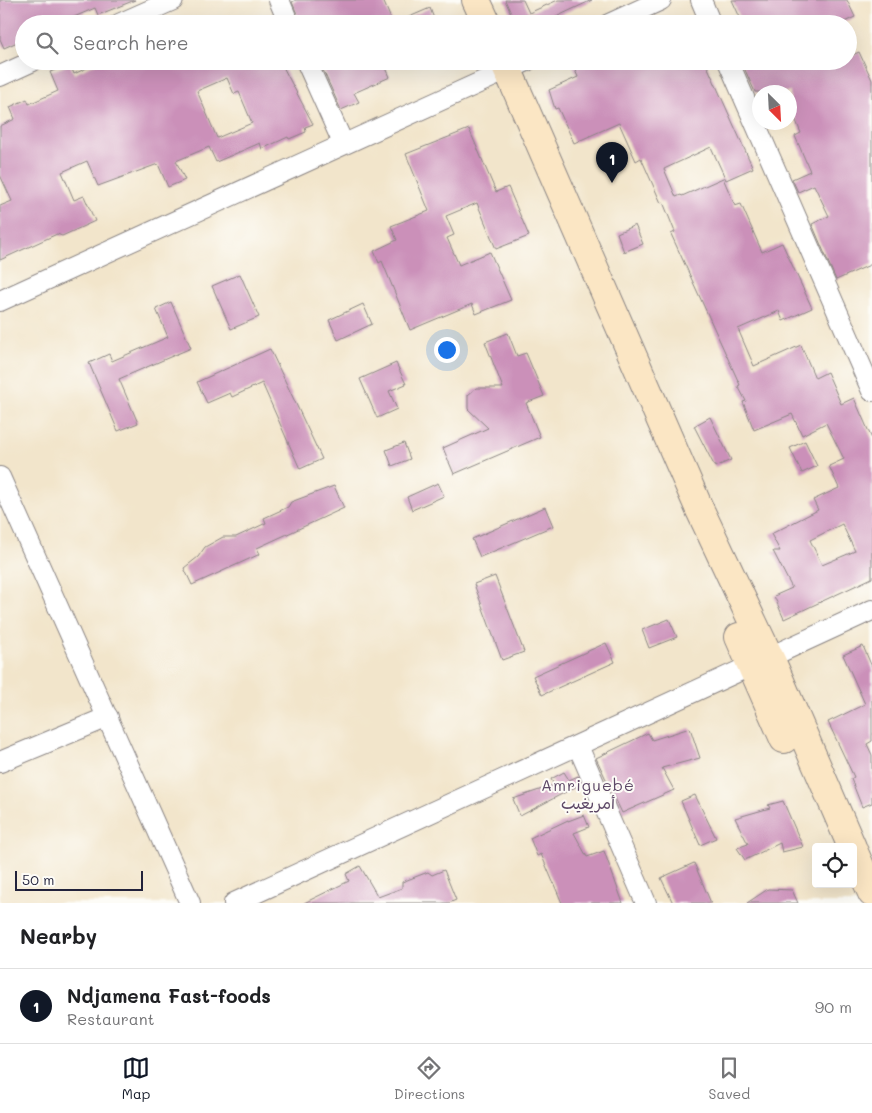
<!DOCTYPE html>
<html lang="en">
<head>
<meta charset="utf-8">
<style>
	body { margin:0; font-family:Mali,"Playpen Sans Arabic",sans-serif; background:#f6f6f6; color:#202124 }
	.controls { position:absolute; right:15px; bottom:15px; display:grid; overflow:hidden; border-radius:5px; box-shadow:0 5px 20px #0002 }
	.controls button { width:45px; height:45px; display:grid; place-items:center; padding:0; border:0; border-bottom:1px solid #e0e0e0; background:#fff; color:#202124; font:25px sans-serif }
	.compass { position:absolute; left:752px; top:85px; width:45px; height:45px; border-radius:50%; background:#fff; box-shadow:0 5px 20px #0002; rotate:156deg }
	.scale { position:absolute; left:15px; bottom:12px; width:128px; box-sizing:border-box; padding-left:5px; border:2px solid #22223b; border-top:0; font-size:14px; line-height:18px; white-space:nowrap; color:#22223b; -webkit-text-stroke:4px #fdfcf7; paint-order:stroke }
	.you { position:absolute; left:446px; top:349px; width:18px; height:18px; margin:-12px; border:4px solid #fff; border-radius:50%; background:#1a73e8; box-shadow:0 0 0 8px #1a73e833 }
	.badge { display:grid; place-items:center; width:32px; height:32px; border-radius:50%; background:#111827; color:#fff; font-size:16px; font-weight:700 }
	.pin { position:absolute; translate:-50% -41px; filter:drop-shadow(0 1px 2px #0008) }
	.pin::after { content:''; position:absolute; top:26px; width:18px; height:15px; background:inherit; clip-path:polygon(0 0,100% 0,50% 100%) }
	.list { margin:0; padding:0; list-style:none }
	h2 { display:flex; justify-content:space-between; align-items:center; height:65px; margin:0; padding:0 20px; font-size:21px }
	h2 small { font-size:16px; font-weight:400; color:#757577 }
	.list li { display:grid; grid-template-columns:32px 1fr auto; gap:15px; align-items:center; box-sizing:border-box; height:75px; padding:0 20px; border-top:1px solid #e0e0e0 }
	.list b { display:block; font-size:19px; white-space:nowrap }
	.list p { margin:0; font-size:16px; white-space:nowrap; color:#757577 }
	.list em { font-size:16px; font-style:normal; color:#757577 }
	.icon { flex:none; width:28px; height:28px; fill:none; stroke:currentColor; stroke-width:2; stroke-linecap:round; stroke-linejoin:round }
	.map { position:relative; flex:none; width:872px; height:903px; overflow:hidden }
	.search { position:absolute; background:#fff; box-shadow:0 5px 20px #0002; left:15px; right:15px; top:15px; height:55px; display:flex; align-items:center; gap:12px; box-sizing:border-box; padding:0 18px; border-radius:28px; color:#757577; font-size:19px }
	.sheet { height:140px; background:#fff }
	nav { display:flex; justify-content:space-around; align-items:center; box-sizing:border-box; height:70px; border-top:1px solid #e0e0e0; background:#fff; font-size:14px; color:#757577 }
	nav a { display:grid; justify-items:center; gap:2px }
	nav .on { color:#111827 }
	.map>svg:first-child { display:block }
</style>
</head>
<body>
<div class="map">
<svg width="872" height="903" viewBox="0 0 872 903">
	<rect width="100%" height="100%" fill="#fdfcf7"/>
	<filter id="ink" filterUnits="userSpaceOnUse"><feTurbulence type="fractalNoise" baseFrequency=".02" numOctaves="2"/><feDisplacementMap in="SourceGraphic" scale="10" xChannelSelector="R" yChannelSelector="G"/><feConvolveMatrix kernelMatrix="1 2 1 2 8 2 1 2 1" color-interpolation-filters="sRGB"/></filter>
	<filter id="wash" filterUnits="userSpaceOnUse"><feTurbulence type="fractalNoise" baseFrequency=".0096" numOctaves="4" result="noise"/><feDisplacementMap in="SourceGraphic" scale="20" xChannelSelector="R" yChannelSelector="G"/><feGaussianBlur stdDeviation="1.12" result="paint"/><feColorMatrix in="noise" values="0 0 0 0 0 0 0 0 0 0 0 0 0 0 0 0 0 1.4 0 .05"/><feComposite in="paint" operator="in"/></filter>
	<g filter="url(#wash)">
		<rect width="100%" height="100%" fill="#f2e5cb"/>
		<g id="blocks">
			<g fill="#cb90b9" fill-rule="evenodd">
				<path d="M 0,0 L 135,0 L 98,15 L 95,8 L 67,20 L 68,24 L 24,24 L 24,39 L 4,48 L 0,39 Z"/>
				<path d="M 296,0 L 383,0 L 393,24 L 301,24 L 292,2 Z"/>
				<path d="M 505,0 L 523,0 L 529,13 L 558,0 L 592,0 L 541,24 L 504,24 L 514,20 Z"/>
				<path d="M 732,0 L 847,0 L 855,17 L 840,24 L 743,24 Z"/>
				<path d="M 430,8 L 436,24 L 393,24 Z"/>
				<path d="M 859,52 L 872,80 L 872,264 L 836,280 L 812,224 L 829,216 L 814,185 L 798,192 L 792,179 L 810,171 L 795,136 L 801,133 L 790,106 L 790,92 L 755,92 L 741,61 L 848,61 L 848,57 Z"/>
				<path d="M 102,61 L 280,61 L 313,124 L 305,127 L 306,132 L 289,139 L 288,137 L 262,149 L 260,143 L 216,162 L 209,147 L 176,161 L 185,180 L 168,187 L 158,164 L 98,186 L 87,161 L 62,172 L 74,200 L 84,196 L 95,221 L 62,236 L 57,234 L 0,260 L 0,206 L 12,201 L 0,175 L 0,126 L 15,119 L 10,107 L 27,99 L 29,104 L 58,91 L 50,72 L 70,64 L 74,74 ZM 227,78 L 234,94 L 239,92 L 252,123 L 217,138 L 197,91 Z"/>
				<path d="M 319,61 L 383,61 L 390,77 L 354,93 L 359,102 L 341,110 Z"/>
				<path d="M 571,61 L 705,61 L 753,168 L 726,180 L 711,147 L 664,169 L 676,197 L 681,195 L 682,196 L 723,178 L 735,206 L 741,204 L 762,252 L 782,243 L 812,308 L 783,321 L 779,311 L 738,329 L 754,366 L 801,345 L 815,378 L 827,372 L 841,404 L 854,398 L 872,439 L 872,578 L 784,619 L 774,596 L 792,588 L 773,551 L 780,551 L 771,534 L 818,510 L 813,500 L 839,488 L 829,466 L 844,459 L 826,423 L 802,435 L 792,414 L 754,430 L 743,402 L 746,401 L 738,386 L 740,385 L 671,234 L 675,232 L 663,202 L 661,203 L 641,158 L 636,161 L 619,123 L 574,143 L 558,108 L 555,109 L 549,90 L 578,77 ZM 842,524 L 855,551 L 822,565 L 810,540 Z"/>
				<path d="M 469,129 L 496,192 L 508,187 L 529,236 L 496,249 L 477,203 L 446,216 L 454,235 L 447,238 L 459,265 L 490,252 L 511,300 L 476,314 L 472,304 L 410,330 L 382,261 L 379,263 L 374,251 L 397,240 L 391,226 L 429,211 L 406,154 Z"/>
				<path d="M 635,225 L 643,244 L 624,252 L 617,233 Z"/>
				<path d="M 240,274 L 259,317 L 231,329 L 212,286 Z"/>
				<path d="M 171,302 L 191,348 L 119,379 L 138,423 L 118,431 L 89,363 L 109,354 L 112,361 L 168,337 L 156,309 Z"/>
				<path d="M 363,304 L 372,324 L 338,340 L 329,320 Z"/>
				<path d="M 508,333 L 517,356 L 526,353 L 544,396 L 526,403 L 540,437 L 454,474 L 443,448 L 488,428 L 468,409 L 468,395 L 476,388 L 503,388 L 485,342 Z"/>
				<path d="M 270,349 L 322,459 L 300,469 L 262,383 L 232,397 L 230,393 L 207,403 L 197,382 Z"/>
				<path d="M 396,363 L 406,384 L 389,391 L 397,409 L 377,418 L 360,379 Z"/>
				<path d="M 710,417 L 731,460 L 715,467 L 694,426 Z"/>
				<path d="M 805,441 L 817,466 L 802,473 L 790,448 Z"/>
				<path d="M 404,443 L 410,459 L 392,466 L 386,450 Z"/>
				<path d="M 438,483 L 444,496 L 412,510 L 407,497 Z"/>
				<path d="M 334,486 L 344,508 L 257,548 L 260,554 L 192,585 L 184,568 L 198,557 L 205,547 L 223,537 L 236,537 L 266,523 L 264,518 L 288,507 L 291,502 Z"/>
				<path d="M 545,507 L 553,526 L 480,557 L 472,539 Z"/>
				<path d="M 495,576 L 524,652 L 502,660 L 474,584 Z"/>
				<path d="M 669,619 L 677,637 L 649,648 L 642,630 Z"/>
				<path d="M 606,643 L 615,662 L 542,695 L 533,676 Z"/>
				<path d="M 863,646 L 872,667 L 872,741 L 867,744 L 872,755 L 872,803 L 862,807 L 851,779 L 854,777 L 828,722 L 865,704 L 843,655 Z"/>
				<path d="M 690,728 L 700,758 L 662,768 L 674,790 L 622,813 L 596,758 L 648,733 L 652,740 Z"/>
				<path d="M 564,772 L 569,780 L 578,776 L 581,784 L 520,816 L 513,799 L 554,785 L 551,779 Z"/>
				<path d="M 695,795 L 716,838 L 700,845 L 681,801 Z"/>
				<path d="M 783,801 L 803,847 L 782,852 L 780,843 L 745,860 L 737,848 L 748,844 L 735,818 L 770,808 L 768,805 Z"/>
				<path d="M 584,815 L 589,827 L 574,833 L 587,857 L 604,851 L 623,903 L 562,903 L 541,854 L 537,856 L 530,838 L 568,820 L 568,821 Z"/>
				<path d="M 694,863 L 711,903 L 673,903 L 661,878 Z"/>
				<path d="M 360,866 L 378,897 L 402,888 L 402,882 L 428,872 L 432,875 L 444,870 L 456,900 L 449,903 L 304,903 L 349,881 L 346,874 Z"/>
				<path d="M 768,889 L 792,890 L 798,903 L 747,903 Z"/>
			</g>
		</g>
	</g>
	<g filter="url(#ink)">
		<use href="#blocks" fill-opacity="0" stroke="#8a8483" stroke-width="1"/>
		<g fill="none" stroke-linecap="round" stroke-linejoin="round">
			<defs>
				<g id="street">
					<path d="M 279,0 L 289,24"/>
					<path d="M 701,0 L 711,24"/>
					<path d="M 119,24 L 173,0"/>
					<path d="M 609,24 L 661,0"/>
					<path d="M 306,61 L 343,143"/>
					<path d="M 728,61 L 872,391"/>
					<path d="M 0,76 L 33,61"/>
					<path d="M 0,301 L 527,61"/>
					<path d="M 0,477 L 190,903"/>
					<path d="M 578,746 L 646,903"/>
					<path d="M 0,762 L 108,717"/>
					<path d="M 234,903 L 872,610"/>
				</g>
				<g id="secondary">
					<path d="M 476,0 L 487,24"/>
					<path d="M 504,61 L 699,508 L 774,667 L 852,847"/>
					<path d="M 739,637 L 784,739"/>
					<path d="M 853,850 L 872,893"/>
				</g>
			</defs>
			<use href="#street" stroke="#8a8483" stroke-width="22"/>
			<use href="#secondary" stroke="#8a8483" stroke-width="30"/>
			<use href="#street" stroke="#fff" stroke-width="20"/>
			<use href="#secondary" stroke="#fbe6c4" stroke-width="28"/>
		</g>
	</g>
	<g text-anchor="middle" stroke-width="4" stroke-linejoin="round" paint-order="stroke">
		<g font-size="16" letter-spacing="1" fill="#5d4867" stroke="#fdfcf7">
			<text x="588" y="791">Amriguebé<tspan x="588" dy="18">أمريغيب</tspan></text>
		</g>
	</g>
</svg>
<div class="controls">
<button><svg class="icon" aria-label="locate" viewBox="0 0 24 24"><circle cx="12" cy="12" r="6"/><path d="M12 2v4M12 18v4M2 12h4M18 12h4"/></svg></button>
</div>
<svg class="compass" viewBox="-18 -18 36 36"><path d="M0-13l5 13h-10z" fill="#e53935"/><path d="M0 13l5-13h-10z" fill="#757577"/></svg>
<div class="scale">50 m</div>
<div class="you"></div>
<div class="pin badge" style="left:612px;top:183px">1</div>
<div class="search"><svg class="icon" aria-label="search" viewBox="0 0 24 24"><circle cx="10" cy="10" r="6"/><path d="M15 15l6 6"/></svg>Search here</div>
</div>
<section class="sheet">
<h2>Nearby<small></small></h2>
<ul class="list">
<li><span class="badge">1</span><div><b>Ndjamena Fast-foods</b><p>Restaurant</p></div><em>90 m</em></li>
</ul>
</section>
<nav>
<a class="on"><svg class="icon" aria-label="map" viewBox="0 0 24 24"><path d="M3 6l6-2 6 2 6-2v14l-6 2-6-2-6 2zM9 4v14M15 6v14"/></svg>Map</a>
<a><svg class="icon" aria-label="directions" viewBox="0 0 24 24"><path d="M12 3l9 9-9 9-9-9zM9 14v-3h6M13 9l2 2-2 2"/></svg>Directions</a>
<a><svg class="icon" aria-label="saved" viewBox="0 0 24 24"><path d="M7 4h10v16l-5-4-5 4z"/></svg>Saved</a>
</nav>
</body>
</html>
